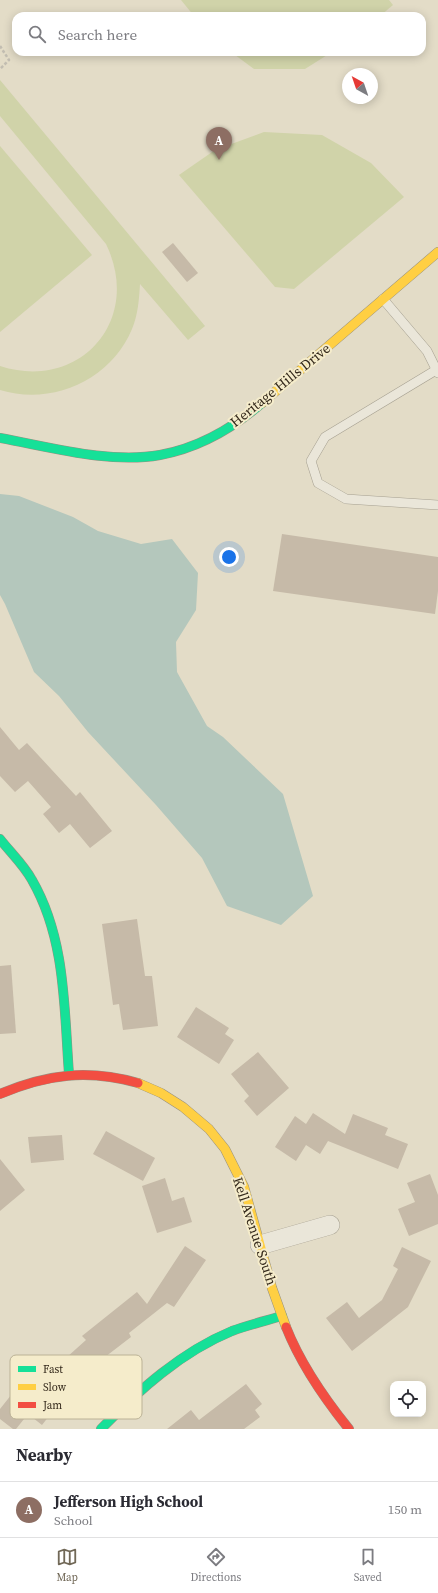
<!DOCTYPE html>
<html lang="en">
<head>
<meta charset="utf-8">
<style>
	body { margin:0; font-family:"Source Serif 4",serif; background:#f7f7f7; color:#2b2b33 }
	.controls { position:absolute; right:12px; bottom:12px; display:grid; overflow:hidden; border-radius:8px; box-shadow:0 2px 10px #0003 }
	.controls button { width:36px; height:36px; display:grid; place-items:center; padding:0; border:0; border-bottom:1px solid #e1e1e2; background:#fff; color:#2b2b33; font:20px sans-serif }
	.compass { position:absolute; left:342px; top:68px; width:36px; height:36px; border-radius:50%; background:#fff; box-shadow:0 2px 10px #0003; rotate:320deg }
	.you { position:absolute; left:229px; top:557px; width:14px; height:14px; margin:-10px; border:3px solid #fff; border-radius:50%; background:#1a73e8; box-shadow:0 0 0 6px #1a73e833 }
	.badge { display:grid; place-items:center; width:26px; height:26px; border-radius:50%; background:#716857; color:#fff; font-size:13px; font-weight:700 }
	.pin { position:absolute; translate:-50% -33px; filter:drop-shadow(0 1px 2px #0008) }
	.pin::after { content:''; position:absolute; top:21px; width:14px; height:12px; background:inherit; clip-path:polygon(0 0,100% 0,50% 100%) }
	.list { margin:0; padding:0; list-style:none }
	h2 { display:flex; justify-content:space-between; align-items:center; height:52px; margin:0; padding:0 16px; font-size:17px }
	h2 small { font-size:13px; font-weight:400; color:#7c7c81 }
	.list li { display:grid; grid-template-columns:26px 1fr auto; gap:12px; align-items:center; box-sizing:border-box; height:56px; padding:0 16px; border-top:1px solid #e1e1e2 }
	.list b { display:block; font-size:15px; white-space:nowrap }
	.list p { margin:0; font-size:13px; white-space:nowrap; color:#7c7c81 }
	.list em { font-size:13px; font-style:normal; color:#7c7c81 }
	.icon { flex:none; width:22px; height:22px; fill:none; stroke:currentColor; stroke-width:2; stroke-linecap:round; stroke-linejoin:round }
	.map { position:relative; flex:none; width:438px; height:1429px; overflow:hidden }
	.search { position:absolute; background:#fff; box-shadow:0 2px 10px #0003; left:12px; right:12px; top:12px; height:44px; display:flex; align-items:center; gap:10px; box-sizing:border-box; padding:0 14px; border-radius:12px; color:#7c7c81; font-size:15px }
	.sheet { height:108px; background:#fff }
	nav { display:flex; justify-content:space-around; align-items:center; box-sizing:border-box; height:56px; border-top:1px solid #e1e1e2; background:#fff; font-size:11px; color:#7c7c81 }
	nav a { display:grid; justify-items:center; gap:2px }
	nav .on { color:#716857 }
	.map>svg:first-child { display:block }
</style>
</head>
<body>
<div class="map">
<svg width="438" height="1429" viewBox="0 0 438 1429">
	<rect width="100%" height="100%" fill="#e3dcc7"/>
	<g fill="#d0d3a9">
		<path d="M 181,0 L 389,0 L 393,5 L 380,16 L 194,16 Z"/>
		<path d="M 231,52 L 332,52 L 305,69 L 254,69 Z"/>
		<path d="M 0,80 L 205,326 L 188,340 L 140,284 C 139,300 138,315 132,329 C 111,380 52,406 0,390 L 0,366 C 80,392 143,320 106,244 L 0,116 Z"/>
		<path d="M 264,132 L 322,135 L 371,163 L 404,197 L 294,289 L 275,287 L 179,175 L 215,150 Z"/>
		<path d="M 0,146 L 92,255 L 0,332 Z"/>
	</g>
	<path fill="#b4c7bc" d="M 0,494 L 19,496 L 73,517 L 98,531 L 141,544 L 172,539 L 198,573 L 196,610 L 176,642 L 177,672 L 207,726 L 223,737 L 283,794 L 313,896 L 281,925 L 227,906 L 202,858 L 156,805 L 88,732 L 59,696 L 34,672 L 5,604 L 0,595 Z"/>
	<g fill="#c6baa8">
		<path d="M 173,243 L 198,273 L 187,282 L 162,252 Z"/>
		<path d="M 282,534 L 438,557 L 438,591 L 435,614 L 273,591 Z"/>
		<path d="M 0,727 L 19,750 L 27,743 L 76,796 L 80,792 L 112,831 L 90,848 L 70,824 L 59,833 L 43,814 L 51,807 L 28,781 L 15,792 L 0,776 Z"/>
		<path d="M 137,919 L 145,976 L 152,976 L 158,1026 L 123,1030 L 119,1004 L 113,1005 L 102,924 Z"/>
		<path d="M 11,965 L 16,1033 L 0,1034 L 0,966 Z"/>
		<path d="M 196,1007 L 229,1028 L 225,1034 L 234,1040 L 219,1064 L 177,1037 Z"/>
		<path d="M 258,1052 L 289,1088 L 257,1116 L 244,1101 L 249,1096 L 231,1074 Z"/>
		<path d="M 313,1113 L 345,1134 L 353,1114 L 388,1128 L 385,1135 L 408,1144 L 398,1169 L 328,1141 L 320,1154 L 306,1145 L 296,1161 L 275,1147 L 295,1116 L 306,1124 Z"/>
		<path d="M 106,1131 L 155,1158 L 143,1181 L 93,1154 Z"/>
		<path d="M 62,1135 L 64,1160 L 31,1163 L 28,1137 Z"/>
		<path d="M 0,1159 L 25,1190 L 0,1211 Z"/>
		<path d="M 430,1174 L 438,1195 L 438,1224 L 409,1236 L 398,1209 L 415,1202 L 407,1183 Z"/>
		<path d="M 165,1178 L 172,1201 L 184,1197 L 192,1222 L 157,1233 L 142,1186 Z"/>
		<path d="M 185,1246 L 206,1260 L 174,1307 L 167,1303 L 129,1333 L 131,1337 L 105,1357 L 58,1400 L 60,1402 L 42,1425 L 28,1414 L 16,1429 L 13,1429 L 0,1419 L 0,1409 L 27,1375 L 37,1384 L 86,1340 L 82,1336 L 137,1292 L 147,1304 Z"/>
		<path d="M 402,1247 L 431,1261 L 408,1307 L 352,1351 L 326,1318 L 347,1302 L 359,1318 L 382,1300 L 398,1269 L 393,1266 Z"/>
		<path d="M 246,1384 L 262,1404 L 255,1410 L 260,1417 L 244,1429 L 167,1429 L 191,1410 L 199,1420 Z"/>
	</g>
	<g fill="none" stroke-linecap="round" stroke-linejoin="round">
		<defs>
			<g id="lane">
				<path d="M 383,299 L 427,351 L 438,373"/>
				<path d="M 436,370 L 325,437 L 311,461 L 318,483 L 346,499 L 438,505"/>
			</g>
			<path id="street" d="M 260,1245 L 330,1225"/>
			<g id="fast">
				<path d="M 0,438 C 50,447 109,464 160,455 C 198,448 233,428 262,403"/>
				<path d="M 0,839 C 10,852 24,865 32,880 C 66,939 64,1008 69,1074"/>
				<path d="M 101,1429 C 139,1390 181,1352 232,1331 C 248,1325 265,1321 282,1316"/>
			</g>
			<g id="slow">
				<path d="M 262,403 L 438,252"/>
				<path d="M 138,1083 L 161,1093 L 183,1107 L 209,1129 L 225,1149 L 244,1187 L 272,1288 L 286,1327"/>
			</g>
			<g id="jam">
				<path d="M 0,1094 C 47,1074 88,1069 138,1083"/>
				<path d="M 286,1327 C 301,1365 324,1398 349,1429"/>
			</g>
		</defs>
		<use href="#lane" stroke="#a6a091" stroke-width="10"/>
		<use href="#street" stroke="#a6a091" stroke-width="20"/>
		<use href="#fast" stroke="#969081" stroke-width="10"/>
		<use href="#slow" stroke="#969081" stroke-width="10"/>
		<use href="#jam" stroke="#969081" stroke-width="10"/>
		<path stroke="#c2bdb1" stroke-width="2.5" stroke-dasharray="3 2" stroke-linecap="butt" d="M 0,46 L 9,60 L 0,69"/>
		<use href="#lane" stroke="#eae6d9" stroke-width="9"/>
		<use href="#street" stroke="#eae6d9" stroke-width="19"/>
		<use href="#fast" stroke="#16e098" stroke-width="9"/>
		<use href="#slow" stroke="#ffcf43" stroke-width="9"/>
		<use href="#jam" stroke="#f24e42" stroke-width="9"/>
	</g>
	<g text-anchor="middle" stroke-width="4" stroke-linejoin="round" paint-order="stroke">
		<g font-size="14" fill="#34291b" stroke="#f5eccb">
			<text transform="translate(280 385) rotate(-39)" y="5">Heritage Hills Drive</text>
			<text transform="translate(255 1231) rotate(72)" y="5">Kell Avenue South</text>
		</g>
	</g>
	<rect x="10" y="1355" width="132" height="64" rx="6" fill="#f5eccb" stroke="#bbb296" stroke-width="1"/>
	<rect x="18" y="1366" width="18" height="6" fill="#16e098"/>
	<rect x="18" y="1384" width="18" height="6" fill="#ffcf43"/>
	<rect x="18" y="1402" width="18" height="6" fill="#f24e42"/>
	<g font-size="11" fill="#34291b">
		<text x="43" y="1373">Fast</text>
		<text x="43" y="1391">Slow</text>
		<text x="43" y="1409">Jam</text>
	</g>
</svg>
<div class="controls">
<button><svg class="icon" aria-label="locate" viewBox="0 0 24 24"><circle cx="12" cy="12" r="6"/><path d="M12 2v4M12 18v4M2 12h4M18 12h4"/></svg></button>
</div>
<svg class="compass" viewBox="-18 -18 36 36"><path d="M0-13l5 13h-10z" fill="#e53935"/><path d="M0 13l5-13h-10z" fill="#7c7c81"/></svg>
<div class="you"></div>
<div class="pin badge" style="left:219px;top:160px;background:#8d6e63">A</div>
<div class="search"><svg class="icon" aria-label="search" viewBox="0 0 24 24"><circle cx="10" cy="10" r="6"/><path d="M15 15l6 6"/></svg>Search here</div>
</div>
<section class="sheet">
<h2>Nearby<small></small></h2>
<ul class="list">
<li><span class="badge" style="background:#8d6e63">A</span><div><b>Jefferson High School</b><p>School</p></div><em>150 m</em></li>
</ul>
</section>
<nav>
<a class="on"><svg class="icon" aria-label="map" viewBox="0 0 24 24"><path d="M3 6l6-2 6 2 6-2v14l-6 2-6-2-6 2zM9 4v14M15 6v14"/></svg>Map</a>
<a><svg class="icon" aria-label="directions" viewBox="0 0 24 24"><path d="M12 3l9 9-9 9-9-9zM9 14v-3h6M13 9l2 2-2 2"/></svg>Directions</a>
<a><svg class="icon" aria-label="saved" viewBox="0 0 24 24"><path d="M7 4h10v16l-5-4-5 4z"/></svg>Saved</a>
</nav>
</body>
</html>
